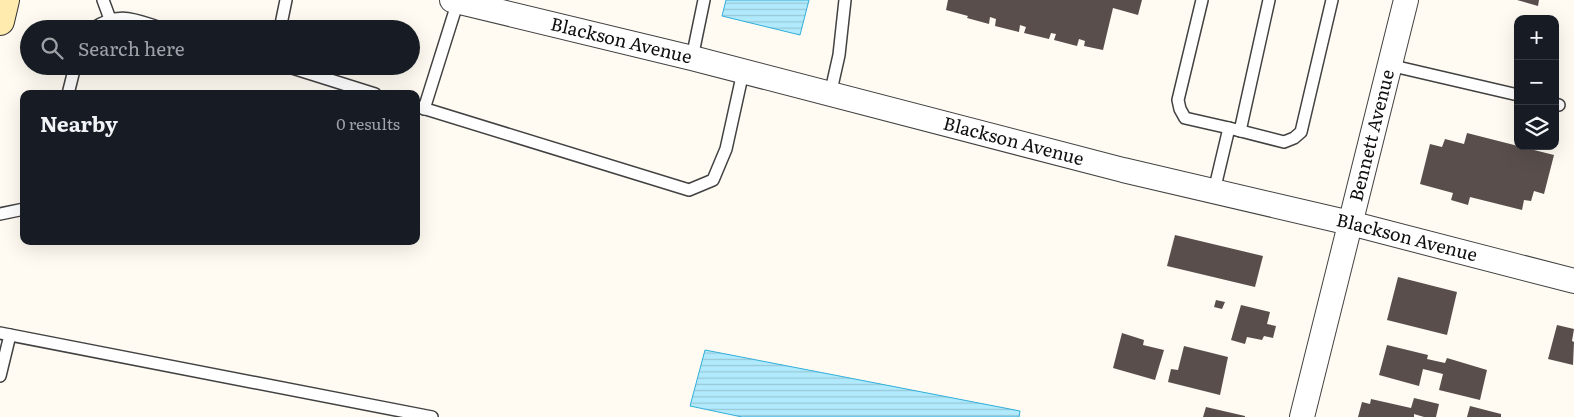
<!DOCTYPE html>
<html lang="en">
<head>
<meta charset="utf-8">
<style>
	body { margin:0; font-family:Literata,serif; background:#20242c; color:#f1f3f6 }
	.controls { position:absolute; right:15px; top:15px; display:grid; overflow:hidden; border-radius:10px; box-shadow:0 5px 20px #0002 }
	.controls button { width:45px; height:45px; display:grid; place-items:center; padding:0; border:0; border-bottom:1px solid #363941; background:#171b24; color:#f1f3f6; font:25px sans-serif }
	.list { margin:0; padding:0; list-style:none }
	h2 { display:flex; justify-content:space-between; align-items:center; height:65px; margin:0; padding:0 20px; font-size:21px }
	h2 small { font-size:16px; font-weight:400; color:#9ea1a6 }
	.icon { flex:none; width:28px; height:28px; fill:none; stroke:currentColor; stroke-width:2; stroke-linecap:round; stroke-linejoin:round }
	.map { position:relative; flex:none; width:1574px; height:417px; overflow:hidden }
	.search { position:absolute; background:#171b24; box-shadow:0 5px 20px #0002; left:20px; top:20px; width:400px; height:55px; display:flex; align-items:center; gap:12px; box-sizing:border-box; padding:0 18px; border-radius:28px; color:#9ea1a6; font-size:19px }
	.panel { position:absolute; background:#171b24; box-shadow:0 5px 20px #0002; left:20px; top:90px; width:400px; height:155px; border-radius:10px }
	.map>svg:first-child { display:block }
</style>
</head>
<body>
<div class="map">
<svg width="1574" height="417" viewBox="0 0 1574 417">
	<defs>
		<pattern id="water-rules" width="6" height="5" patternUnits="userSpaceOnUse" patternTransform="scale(1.25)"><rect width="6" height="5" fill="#b1eafc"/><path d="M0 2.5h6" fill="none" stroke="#97c8d7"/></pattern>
	</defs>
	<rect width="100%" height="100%" fill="#fffbf2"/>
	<g fill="url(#water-rules)" stroke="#31aeda">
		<path d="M 726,0 L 809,0 L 800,35 L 722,16 Z"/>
		<path d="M 705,350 L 1020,411 L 1019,417 L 742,417 L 690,406 Z"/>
	</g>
	<g fill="#594e4b">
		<path d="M 948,0 L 1142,0 L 1138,15 L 1113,8 L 1103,50 L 1084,46 L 1085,41 L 1079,39 L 1077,46 L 1054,40 L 1056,34 L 1051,33 L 1049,39 L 1024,33 L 1026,27 L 1020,25 L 1019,32 L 995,26 L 996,19 L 990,17 L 989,24 L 967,18 L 968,16 L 946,10 Z"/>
		<path d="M 1517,0 L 1539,0 L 1538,6 Z"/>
		<path d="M 1467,133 L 1554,155 L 1544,194 L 1534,191 L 1531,201 L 1524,200 L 1522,210 L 1470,197 L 1468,205 L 1451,200 L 1453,193 L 1420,184 L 1430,144 L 1442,147 L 1445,139 L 1464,144 Z"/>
		<path d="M 1175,235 L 1263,256 L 1255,287 L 1167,266 Z"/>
		<path d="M 1398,277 L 1457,292 L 1447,335 L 1387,320 Z"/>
		<path d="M 1216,300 L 1225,302 L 1222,309 L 1214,307 Z"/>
		<path d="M 1241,305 L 1270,312 L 1267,324 L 1276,326 L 1273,338 L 1264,336 L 1262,340 L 1247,337 L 1245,344 L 1231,340 Z"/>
		<path d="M 1557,325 L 1574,329 L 1572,341 L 1574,342 L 1573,365 L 1548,359 Z"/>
		<path d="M 1122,333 L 1144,340 L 1143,345 L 1164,350 L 1155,380 L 1113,368 Z"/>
		<path d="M 1387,345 L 1428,355 L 1427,359 L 1445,363 L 1447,358 L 1487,370 L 1480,400 L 1439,390 L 1443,374 L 1423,369 L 1419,386 L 1379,375 Z"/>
		<path d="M 1184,346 L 1228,357 L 1220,395 L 1168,382 L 1171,369 L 1178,370 Z"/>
		<path d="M 1414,398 L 1439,404 L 1436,417 L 1424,417 L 1414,414 L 1414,417 L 1358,417 L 1362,402 L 1370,404 L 1371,399 L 1411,408 Z"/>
		<path d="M 1470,406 L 1501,414 L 1501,417 L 1467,417 Z"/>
		<path d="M 1206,407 L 1245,416 L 1245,417 L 1203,417 Z"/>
	</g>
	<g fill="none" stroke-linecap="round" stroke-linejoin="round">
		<defs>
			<g id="service">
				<path d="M 103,0 L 110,19"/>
				<path d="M 1202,0 L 1178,100 L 1180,109 L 1185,118 L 1229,128"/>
				<path d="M 92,29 C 120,10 135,20 164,29"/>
				<path d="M 280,29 L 286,0"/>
				<path d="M 692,58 L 704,0"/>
				<path d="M 1389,65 L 1518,95"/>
				<path d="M 286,66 L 375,94"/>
				<path d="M 68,94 L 75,66"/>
				<path d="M 830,95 L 839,55 L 845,0"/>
				<path d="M 1555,104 L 1559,105"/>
				<path d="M 416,106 L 689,190 L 713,180 L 726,149 L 743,72"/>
				<path d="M 424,109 L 458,1"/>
				<path d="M 1240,131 L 1269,0"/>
				<path d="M 1214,191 L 1229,128 L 1284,142 L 1294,138 L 1301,132 L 1332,0"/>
				<path d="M 0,214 L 24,209"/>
				<path d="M 0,333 L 432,417"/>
				<path d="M 0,376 L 10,335"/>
			</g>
			<g id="minor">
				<path id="s1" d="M 452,0 L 692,58 L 1123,170 L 1350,223 L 1574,281"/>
				<path id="s2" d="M 1302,417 L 1406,0"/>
			</g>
			<path id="secondary" d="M 0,21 L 5,0"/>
		</defs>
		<use href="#service" stroke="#424242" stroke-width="14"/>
		<use href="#minor" stroke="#424242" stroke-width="26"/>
		<use href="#secondary" stroke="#313131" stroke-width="30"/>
		<use href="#service" stroke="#fff" stroke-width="11"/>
		<use href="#minor" stroke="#fff" stroke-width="24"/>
		<use href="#secondary" stroke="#ffebad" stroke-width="28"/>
	</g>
	<g text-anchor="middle" stroke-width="5" stroke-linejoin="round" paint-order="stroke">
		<g font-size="18" fill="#0f0f0f" stroke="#fff">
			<text dy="6" stroke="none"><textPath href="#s1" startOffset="174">Blackson Avenue</textPath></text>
			<text dy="6" stroke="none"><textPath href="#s2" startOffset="290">Bennett Avenue</textPath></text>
			<text dy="6" stroke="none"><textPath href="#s1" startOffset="579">Blackson Avenue</textPath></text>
			<text dy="6" stroke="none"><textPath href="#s1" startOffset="984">Blackson Avenue</textPath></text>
		</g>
	</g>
</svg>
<div class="controls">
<button>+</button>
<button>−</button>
<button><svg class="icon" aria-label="layers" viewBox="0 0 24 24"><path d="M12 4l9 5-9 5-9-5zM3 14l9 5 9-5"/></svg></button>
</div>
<div class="search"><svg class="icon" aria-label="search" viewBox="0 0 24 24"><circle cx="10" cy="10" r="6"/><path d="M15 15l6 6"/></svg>Search here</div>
<section class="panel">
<h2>Nearby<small>0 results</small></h2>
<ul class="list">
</ul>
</section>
</div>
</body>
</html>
